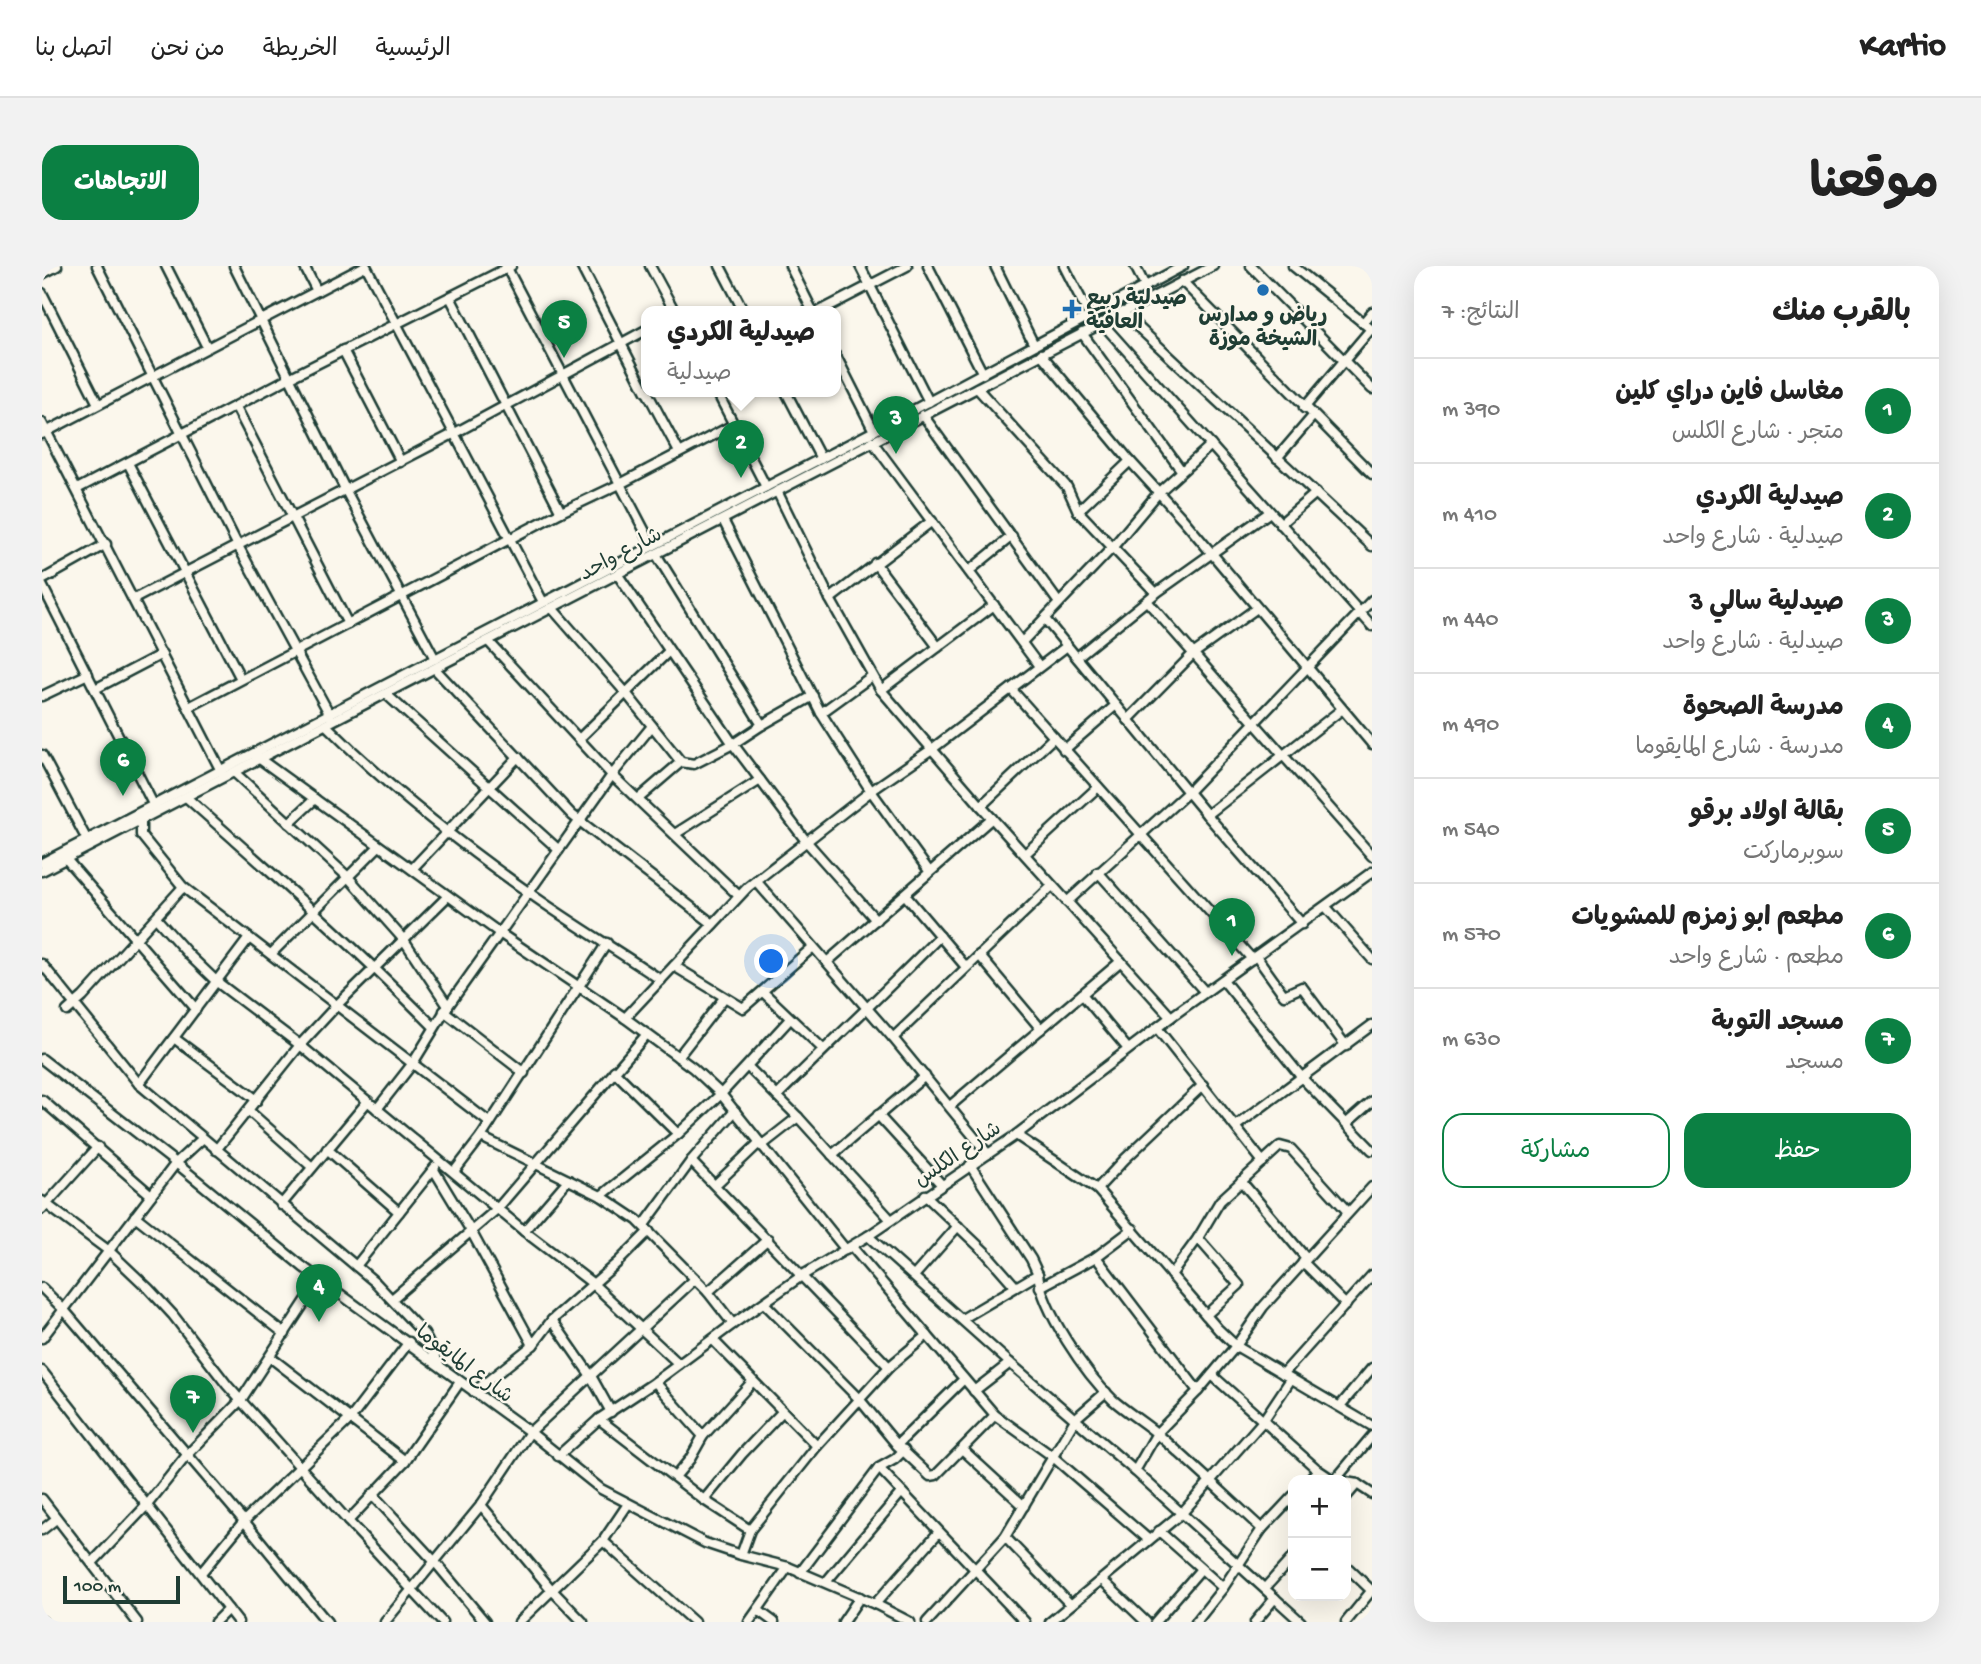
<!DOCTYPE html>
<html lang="ar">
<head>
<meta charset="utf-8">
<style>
	body { margin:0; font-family:"Gochi Hand","Playpen Sans Arabic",sans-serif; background:#f2f2f2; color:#222; direction:rtl }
	.controls { position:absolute; right:21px; bottom:21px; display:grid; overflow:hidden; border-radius:14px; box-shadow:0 7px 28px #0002 }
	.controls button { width:63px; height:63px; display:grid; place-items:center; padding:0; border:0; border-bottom:2px solid #e0e0e0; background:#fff; color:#222; font:35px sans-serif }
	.scale { position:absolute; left:21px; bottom:18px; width:117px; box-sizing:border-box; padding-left:7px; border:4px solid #1f3d34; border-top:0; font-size:19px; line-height:24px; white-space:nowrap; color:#1f3d34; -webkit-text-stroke:5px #fbf7ec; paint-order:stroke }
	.you { position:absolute; left:730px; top:696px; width:24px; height:24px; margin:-18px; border:5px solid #fff; border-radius:50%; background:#1a73e8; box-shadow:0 0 0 10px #1a73e833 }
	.badge { display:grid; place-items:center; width:46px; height:46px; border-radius:50%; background:#0b8043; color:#fff; font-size:23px; font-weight:700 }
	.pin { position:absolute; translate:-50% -58px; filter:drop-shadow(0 2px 4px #0008) }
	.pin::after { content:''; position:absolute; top:37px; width:24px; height:21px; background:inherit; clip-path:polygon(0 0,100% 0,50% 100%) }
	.popup { position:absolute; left:599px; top:40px; width:200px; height:91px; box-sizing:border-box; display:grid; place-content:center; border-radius:14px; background:#fff; filter:drop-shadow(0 2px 5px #0005); font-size:23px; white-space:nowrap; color:#767676 }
	.popup b { font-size:26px; color:#222 }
	.popup::after { content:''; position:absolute; left:50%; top:100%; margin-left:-14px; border:14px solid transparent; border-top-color:#fff }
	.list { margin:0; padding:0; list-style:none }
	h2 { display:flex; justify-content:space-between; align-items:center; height:91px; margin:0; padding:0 28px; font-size:30px }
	h2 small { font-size:23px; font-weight:400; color:#767676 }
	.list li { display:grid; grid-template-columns:46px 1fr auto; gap:21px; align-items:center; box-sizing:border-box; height:105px; padding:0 28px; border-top:2px solid #e0e0e0 }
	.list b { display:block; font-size:26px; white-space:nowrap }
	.list p { margin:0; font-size:23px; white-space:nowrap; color:#767676 }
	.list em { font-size:23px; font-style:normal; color:#767676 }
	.actions { display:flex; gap:14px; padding:21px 28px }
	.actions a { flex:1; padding:16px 0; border:2px solid #0b8043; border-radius:21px; text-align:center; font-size:24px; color:#0b8043 }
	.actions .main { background:#0b8043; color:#fff }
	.map { position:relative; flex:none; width:1330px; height:1356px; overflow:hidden; direction:ltr; border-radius:21px }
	header { display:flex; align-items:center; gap:42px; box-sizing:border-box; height:98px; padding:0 35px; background:#fff; border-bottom:2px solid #e0e0e0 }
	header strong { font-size:33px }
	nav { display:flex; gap:38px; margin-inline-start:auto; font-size:24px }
	.intro { display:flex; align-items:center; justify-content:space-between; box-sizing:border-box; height:168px; padding:0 42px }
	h1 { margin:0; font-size:49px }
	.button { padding:18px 32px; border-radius:21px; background:#0b8043; color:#fff; font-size:24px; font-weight:700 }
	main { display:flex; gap:42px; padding:0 42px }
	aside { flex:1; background:#fff; border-radius:21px; box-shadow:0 7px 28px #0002 }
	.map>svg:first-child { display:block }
</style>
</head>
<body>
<header>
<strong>Kartio</strong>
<nav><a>الرئيسية</a><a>الخريطة</a><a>من نحن</a><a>اتصل بنا</a></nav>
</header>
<div class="intro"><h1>موقعنا</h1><a class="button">الاتجاهات</a></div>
<main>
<aside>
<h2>بالقرب منك<small>النتائج: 7</small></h2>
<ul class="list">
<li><span class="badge">1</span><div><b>مغاسل فاين دراي كلين</b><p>متجر · شارع الكلس</p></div><em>390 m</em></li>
<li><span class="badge">2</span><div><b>صيدلية الكردي</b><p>صيدلية · شارع واحد</p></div><em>410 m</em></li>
<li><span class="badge">3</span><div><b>صيدلية سالي 3</b><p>صيدلية · شارع واحد</p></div><em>440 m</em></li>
<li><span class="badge">4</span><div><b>مدرسة الصحوة</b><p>مدرسة · شارع المايقوما</p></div><em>490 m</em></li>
<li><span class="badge">5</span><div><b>بقالة اولاد برقو</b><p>سوبرماركت</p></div><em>540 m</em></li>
<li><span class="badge">6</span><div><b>مطعم ابو زمزم للمشويات</b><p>مطعم · شارع واحد</p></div><em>570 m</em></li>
<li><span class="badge">7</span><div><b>مسجد التوبة</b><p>مسجد</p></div><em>630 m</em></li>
</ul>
<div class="actions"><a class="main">حفظ</a><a>مشاركة</a></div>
</aside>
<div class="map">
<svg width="1330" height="1356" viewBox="0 0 1330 1356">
	<rect width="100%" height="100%" fill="#fbf7ec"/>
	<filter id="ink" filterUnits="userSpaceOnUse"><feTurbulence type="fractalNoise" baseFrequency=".0143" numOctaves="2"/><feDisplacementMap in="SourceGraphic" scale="14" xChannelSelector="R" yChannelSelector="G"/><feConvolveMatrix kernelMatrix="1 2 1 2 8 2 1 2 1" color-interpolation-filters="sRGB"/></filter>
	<g filter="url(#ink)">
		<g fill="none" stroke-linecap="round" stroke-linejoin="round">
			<defs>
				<g id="minor">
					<path d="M 55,0 L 195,278 L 288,449"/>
					<path d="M 124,0 L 165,81"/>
					<path d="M 192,0 L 303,223 L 393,393"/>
					<path d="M 262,0 L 275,25"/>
					<path d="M 324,0 L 501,336"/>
					<path d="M 464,0 L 610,279"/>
					<path d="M 539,0 L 604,126"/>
					<path d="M 608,0 L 633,46"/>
					<path d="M 678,0 L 702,46"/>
					<path d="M 748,0 L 771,46"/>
					<path d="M 818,0 L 887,136"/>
					<path d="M 886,0 L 941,108"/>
					<path d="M 953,0 L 992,79"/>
					<path d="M 1022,0 L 1047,49"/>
					<path d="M 1093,0 L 1103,20"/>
					<path d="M 1209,0 L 1330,123"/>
					<path d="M 1251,0 L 1330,64"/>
					<path d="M 0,8 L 15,0"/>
					<path d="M 1140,15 L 1330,208"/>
					<path d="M 0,27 L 56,138"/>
					<path d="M 408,31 L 519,246"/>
					<path d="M 776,46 L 865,0"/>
					<path d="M 1080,46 L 1330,280"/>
					<path d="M 1060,57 L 1330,360"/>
					<path d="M 1321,57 L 1330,46"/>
					<path d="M 1040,67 L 1139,204"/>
					<path d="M 301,84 L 359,196"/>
					<path d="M 999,88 L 1088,195 L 1140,252 L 1330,478"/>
					<path d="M 794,90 L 832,165"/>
					<path d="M 935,122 L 1025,221 L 1036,245 L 1114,327"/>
					<path d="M 605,126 L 637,186"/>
					<path d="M 675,126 L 724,221"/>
					<path d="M 744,126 L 779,193"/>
					<path d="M 194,141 L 306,358"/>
					<path d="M 1262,142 L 1329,63"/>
					<path d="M 881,149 L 1017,337"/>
					<path d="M 0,157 L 179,505"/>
					<path d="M 0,168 L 323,0"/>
					<path d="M 830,175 L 997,400"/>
					<path d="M 1235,192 L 1271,150"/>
					<path d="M 86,197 L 199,413"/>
					<path d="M 35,223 L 247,112 L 469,0"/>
					<path d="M 735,225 L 788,333 L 839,424 L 939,540 L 1129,751"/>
					<path d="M 1036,245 L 1088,195"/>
					<path d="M 681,254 L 779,447 L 829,525 L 887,605"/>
					<path d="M 1238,258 L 1274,227"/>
					<path d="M 614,288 L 720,459"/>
					<path d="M 833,297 L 896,381"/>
					<path d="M 927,305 L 970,270"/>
					<path d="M 576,309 L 691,478 L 764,575 L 834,654"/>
					<path d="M 0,314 L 64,278"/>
					<path d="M 0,319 L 114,544"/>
					<path d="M 92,333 L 411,168 L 604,64"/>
					<path d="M 788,333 L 890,255"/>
					<path d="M 1105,335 L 1330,590"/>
					<path d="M 510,342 L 584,427 L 639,496"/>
					<path d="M 1003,353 L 1165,549 L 1260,658"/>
					<path d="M 446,375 L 570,509 L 697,630"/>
					<path d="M 980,376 L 1070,282 L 1117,226 L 1169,179"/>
					<path d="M 1035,391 L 1114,327 L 1228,246"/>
					<path d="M 393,403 L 530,549 L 671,658"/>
					<path d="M 53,423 L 120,388"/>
					<path d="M 969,423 L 1210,693"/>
					<path d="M 839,424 L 952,339"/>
					<path d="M 345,429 L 517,584"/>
					<path d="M 0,430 L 46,408"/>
					<path d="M 147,441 L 519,246 L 578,218 L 691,159"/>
					<path d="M 779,447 L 830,410"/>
					<path d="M 1086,454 L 1151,388 L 1215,342"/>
					<path d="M 285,460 C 346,521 415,576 486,626 C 529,657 575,684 619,714"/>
					<path d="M 537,473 L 627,385"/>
					<path d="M 1022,484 L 1074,439"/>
					<path d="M 0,489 L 45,574"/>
					<path d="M 215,491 L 459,668 L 583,752 L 651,802 L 679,828 L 804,984"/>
					<path d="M 193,507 L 306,611 L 362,674 L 406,740"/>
					<path d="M 144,531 C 229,606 313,681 392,761"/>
					<path d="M 596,533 L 639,496 L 652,498 L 691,478 L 720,459 L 771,430"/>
					<path d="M 939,540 L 1012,471"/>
					<path d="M 1165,549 L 1299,444"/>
					<path d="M 99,550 L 99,569 L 141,621 L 448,857"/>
					<path d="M 247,557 L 273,533"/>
					<path d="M 633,568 L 718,514"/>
					<path d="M 983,588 L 1056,521"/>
					<path d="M 24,593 L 154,743"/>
					<path d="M 0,597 L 832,165 L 1141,0"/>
					<path d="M 370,603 L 476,491"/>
					<path d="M 0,605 L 1171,0"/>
					<path d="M 1056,606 L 1163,726"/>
					<path d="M 714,615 L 851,772 L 946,888"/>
					<path d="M 863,629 L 924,701"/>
					<path d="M 1025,636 L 1146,526 L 1330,334"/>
					<path d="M 1284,641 L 1330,693"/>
					<path d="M 114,652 L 148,690 L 175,716 L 258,779 L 482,965 L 550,1017 L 637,1098"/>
					<path d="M 229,688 L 337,580"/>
					<path d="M 937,689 L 999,763"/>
					<path d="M 1214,690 L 1242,729 L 1260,721 L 1304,780"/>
					<path d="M 785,696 L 950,552"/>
					<path d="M 0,698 L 97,818 L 333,1016 L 382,1068 L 397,1098"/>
					<path d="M 632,700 L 701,742 L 771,681"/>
					<path d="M 1181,714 L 1261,813 L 1330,884"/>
					<path d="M 721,726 L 781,783"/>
					<path d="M 1040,728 L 1086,783"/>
					<path d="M 25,745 L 41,731 L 141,621"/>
					<path d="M 402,745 L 482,807"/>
					<path d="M 583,752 L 706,621 L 829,525 L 890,483 L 1025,380"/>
					<path d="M 1115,762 L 1221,896"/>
					<path d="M 132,772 L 215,834"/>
					<path d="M 851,772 L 1010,620"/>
					<path d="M 636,791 L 682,732"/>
					<path d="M 0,793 L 134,897 L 261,1001 L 488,1166 L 559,1223 L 663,1277 L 699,1289 L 746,1301 L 833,1338 L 868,1356"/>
					<path d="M 706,801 L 756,851 L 849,954"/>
					<path d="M 572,805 L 636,868"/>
					<path d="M 97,818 L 207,672"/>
					<path d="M 735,830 C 789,776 845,724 898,670"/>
					<path d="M 0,834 L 109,929"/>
					<path d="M 908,840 L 1079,695"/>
					<path d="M 335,843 L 371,797 L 406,740 L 570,509 L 610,460"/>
					<path d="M 207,845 L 270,901"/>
					<path d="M 836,849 L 899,918"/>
					<path d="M 1305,857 L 1330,835"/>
					<path d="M 1194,860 L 1330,759"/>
					<path d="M 974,869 L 1055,923 L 1176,1063 L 1194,1080 L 1330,1160"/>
					<path d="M 439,871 L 559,930 L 595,954 L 666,1026 L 691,1058"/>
					<path d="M 719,880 L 756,851"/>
					<path d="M 285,883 L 357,946"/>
					<path d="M 174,884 L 258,779 L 296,738 L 406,630"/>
					<path d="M 790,889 L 883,810"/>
					<path d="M 649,895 L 847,1101"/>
					<path d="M 392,904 L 429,965 L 491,1079"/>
					<path d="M 412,906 L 439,871 L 565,677"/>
					<path d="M 1199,915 L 1264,992"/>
					<path d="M 673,919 L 717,877"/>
					<path d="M 1055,923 L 1083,893 L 1161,819"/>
					<path d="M 883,929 L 944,987 L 973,1020"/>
					<path d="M 559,930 L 636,868 L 679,828 L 748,753"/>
					<path d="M 0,935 L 67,985 L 107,1023 L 131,1049 L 185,1119 L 306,1255 L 400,1356"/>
					<path d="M 239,939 L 326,835"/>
					<path d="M 0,943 L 56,881"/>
					<path d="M 93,950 L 243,1068"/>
					<path d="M 602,959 L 649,895 L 693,845"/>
					<path d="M 482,965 L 526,914"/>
					<path d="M 826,970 L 968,1097 L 1093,1205 L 1259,1356"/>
					<path d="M 1156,972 L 1197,1019 L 1164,1049"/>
					<path d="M 810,981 L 953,1149 L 1010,1190 L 1107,1274"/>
					<path d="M 1054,991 L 1156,1125"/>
					<path d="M 1261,996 L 1304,1039"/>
					<path d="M 314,1000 L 393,901"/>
					<path d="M 996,1008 C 1001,1046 1043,1107 1071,1134 C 1086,1147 1103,1157 1118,1170 C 1153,1200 1186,1232 1220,1263"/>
					<path d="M 1129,1009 L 1156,972 L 1178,935 L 1238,880 L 1249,883 L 1306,946"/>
					<path d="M 872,1010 L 916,960"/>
					<path d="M 998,1021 L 1054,991 L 1091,963"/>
					<path d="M 0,1022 L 22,1044 L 202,1255 L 285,1356"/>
					<path d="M 666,1026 L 726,973"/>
					<path d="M 350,1033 L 455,943 L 605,768"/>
					<path d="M 722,1037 L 818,1134 L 855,1179 L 888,1210 L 894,1209 L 953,1149"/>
					<path d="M 920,1053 L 996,1008 L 989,993 L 928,899"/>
					<path d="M 510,1054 L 549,1110 L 569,1146"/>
					<path d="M 0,1072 L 134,897 L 160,873"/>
					<path d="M 671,1074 L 775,1180"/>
					<path d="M 228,1091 L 363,1195"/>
					<path d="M 0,1105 L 196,1356"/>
					<path d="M 1241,1108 L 1330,1009"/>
					<path d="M 1170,1109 L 1276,1204 L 1291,1214"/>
					<path d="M 613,1116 L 661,1170"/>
					<path d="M 932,1125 L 968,1097"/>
					<path d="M 432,1126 L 491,1079 L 510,1054 L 575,997 L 607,965"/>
					<path d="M 1298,1140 L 1330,1102"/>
					<path d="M 557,1153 L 662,1234 L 708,1264"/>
					<path d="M 855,1179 L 922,1113"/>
					<path d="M 920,1183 L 982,1240"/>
					<path d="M 516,1190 L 557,1153 L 613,1116 L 691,1058 L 761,1009 L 826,970 L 974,869 L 1129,751 L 1330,606"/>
					<path d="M 837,1202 L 983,1356"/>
					<path d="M 1093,1205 L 1115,1167 L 1156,1125 L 1194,1080 L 1221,1041 L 1330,921"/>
					<path d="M 633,1211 L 648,1193 L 661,1170 L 710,1116"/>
					<path d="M 1266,1214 L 1276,1204"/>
					<path d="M 1293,1214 L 1330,1170"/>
					<path d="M 1304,1216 L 1315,1218 L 1330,1228"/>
					<path d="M 330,1228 L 393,1296 L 443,1356"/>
					<path d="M 1304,1231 L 1315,1218"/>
					<path d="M 0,1233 L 95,1356"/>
					<path d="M 662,1234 L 700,1188 L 740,1146"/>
					<path d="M 439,1239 L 509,1323 L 541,1356"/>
					<path d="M 306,1255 L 363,1195 L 418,1116"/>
					<path d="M 0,1264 L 14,1253"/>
					<path d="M 1117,1265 L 1181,1322"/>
					<path d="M 963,1271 L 1028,1338"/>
					<path d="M 561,1275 L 652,1356"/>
					<path d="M 699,1289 L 708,1264 L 775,1180 L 847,1101 L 885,1069"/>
					<path d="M 50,1297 L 105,1239 L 145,1189 L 199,1134 L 278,1013"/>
					<path d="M 1304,1300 L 1330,1325"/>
					<path d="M 159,1307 L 202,1255 L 309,1152 L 367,1076"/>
					<path d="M 758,1307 L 837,1202 L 853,1193 L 862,1184"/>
					<path d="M 1060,1314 L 1104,1356"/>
					<path d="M 784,1316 L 859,1227"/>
					<path d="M 1223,1322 L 1251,1291"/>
					<path d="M 833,1338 L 896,1267"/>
					<path d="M 717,1345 L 732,1356"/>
					<path d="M 0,1355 L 1,1356"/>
					<path d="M 173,1356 L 186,1343"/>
					<path d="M 343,1356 L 439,1239 L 488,1166 L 653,1013"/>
					<path d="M 477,1356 L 561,1275 L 586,1238"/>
					<path d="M 707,1356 L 746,1301"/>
					<path d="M 801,1356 L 818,1331"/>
					<path d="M 885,1356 L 963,1271 L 1034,1152 L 1064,1126"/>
					<path d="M 1008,1356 L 1140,1247 L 1221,1155 L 1249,1113"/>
					<path d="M 1113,1356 L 1159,1303"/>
					<path d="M 1154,1356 L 1181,1322 L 1220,1263 L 1251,1230"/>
					<path d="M 1213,1356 L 1233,1332"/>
					<path d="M 1304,1356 L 1330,1324"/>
				</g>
			</defs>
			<use href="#minor" stroke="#1f3d34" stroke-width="13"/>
			<use href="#minor" stroke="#fbf7ec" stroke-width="8"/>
		</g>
	</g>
	<g fill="#1f6fb2" stroke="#fbf7ec" stroke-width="2.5">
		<circle cx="1221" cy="24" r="7"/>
		<path d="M1026.5 32.5h7v7h7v7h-7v7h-7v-7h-7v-7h7z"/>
	</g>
	<g text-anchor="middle" stroke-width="5" stroke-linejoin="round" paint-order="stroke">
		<g font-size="21" font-weight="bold" fill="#1f3d34" stroke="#fbf7ec" text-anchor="start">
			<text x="1044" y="38">صيدلية ربيع<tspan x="1044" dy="24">العافية</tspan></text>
			<text x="1221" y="55" text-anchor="middle">رياض و مدارس<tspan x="1221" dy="24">الشيخة موزة</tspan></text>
		</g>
		<g font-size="21" fill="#1f3d34" stroke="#fbf7ec">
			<text transform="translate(578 287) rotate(-28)" y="7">شارع واحد</text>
			<text transform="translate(915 887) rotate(-34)" y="7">شارع الكلس</text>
			<text transform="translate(423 1097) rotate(37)" y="7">شارع المايقوما</text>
		</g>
	</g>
</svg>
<div class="controls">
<button>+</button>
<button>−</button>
</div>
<div class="scale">100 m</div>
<div class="you"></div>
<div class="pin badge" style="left:1190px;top:690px">1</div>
<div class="pin badge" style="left:699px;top:212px">2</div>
<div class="popup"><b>صيدلية الكردي</b>صيدلية</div>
<div class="pin badge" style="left:854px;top:188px">3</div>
<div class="pin badge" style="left:277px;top:1056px">4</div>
<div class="pin badge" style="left:522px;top:92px">5</div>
<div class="pin badge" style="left:81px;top:530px">6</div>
<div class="pin badge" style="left:151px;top:1167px">7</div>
</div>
</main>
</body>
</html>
